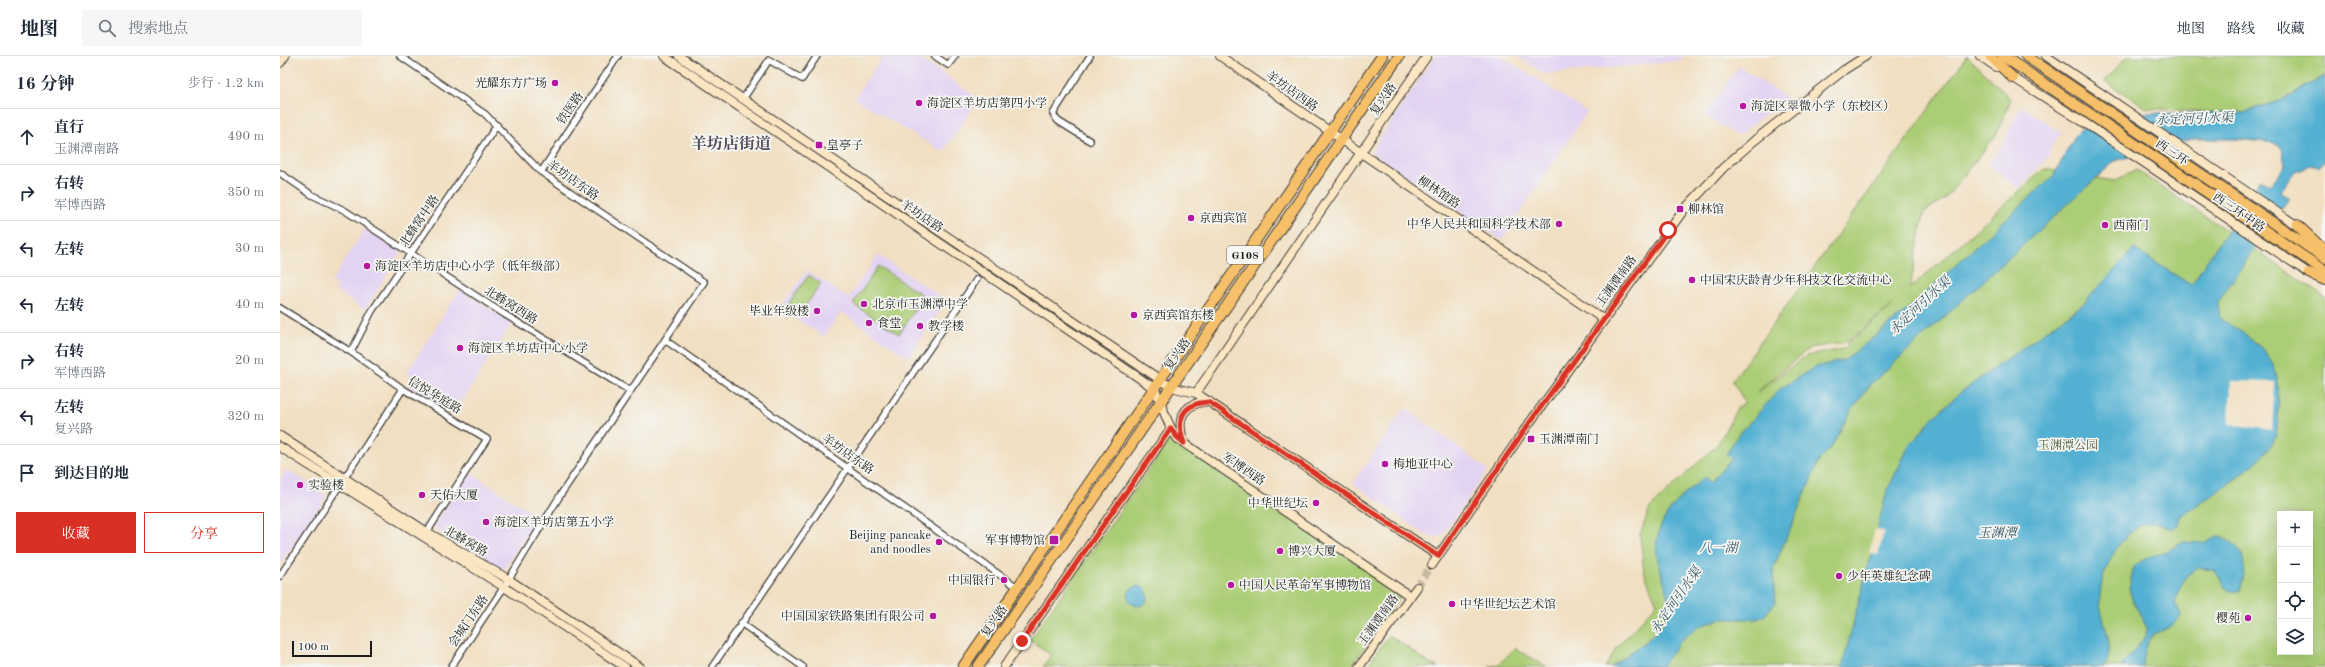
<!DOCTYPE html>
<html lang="zh">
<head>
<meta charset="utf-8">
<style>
	body { margin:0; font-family:"Old Standard TT","Noto Serif SC",serif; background:#f6f6f7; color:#1f2937 }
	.controls { position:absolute; right:12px; bottom:12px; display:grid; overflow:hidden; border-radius:0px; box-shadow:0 4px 16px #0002 }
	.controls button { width:36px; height:36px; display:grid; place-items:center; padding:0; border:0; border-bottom:1px solid #e0e1e3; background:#fff; color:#1f2937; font:20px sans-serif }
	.scale { position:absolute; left:12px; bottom:10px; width:80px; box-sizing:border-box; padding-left:4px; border:2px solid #1c1c1c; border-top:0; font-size:11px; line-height:14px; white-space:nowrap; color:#1c1c1c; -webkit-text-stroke:3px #f6f6f2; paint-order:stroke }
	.stop { position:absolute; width:12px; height:12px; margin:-9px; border:3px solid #d93025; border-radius:50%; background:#fff }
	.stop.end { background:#d93025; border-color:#fff; box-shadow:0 1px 4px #0008 }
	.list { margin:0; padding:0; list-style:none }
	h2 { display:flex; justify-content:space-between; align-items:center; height:52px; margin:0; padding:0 16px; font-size:17px }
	h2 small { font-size:13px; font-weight:400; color:#747a83 }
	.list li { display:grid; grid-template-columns:26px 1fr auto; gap:12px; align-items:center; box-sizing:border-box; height:56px; padding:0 16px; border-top:1px solid #e0e1e3 }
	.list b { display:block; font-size:15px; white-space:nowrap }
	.list p { margin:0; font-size:13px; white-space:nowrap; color:#747a83 }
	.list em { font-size:13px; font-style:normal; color:#747a83 }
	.actions { display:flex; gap:8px; padding:12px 16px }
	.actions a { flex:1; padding:9px 0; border:1px solid #d93025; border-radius:0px; text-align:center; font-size:14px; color:#d93025 }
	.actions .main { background:#d93025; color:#fff }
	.icon { flex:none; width:22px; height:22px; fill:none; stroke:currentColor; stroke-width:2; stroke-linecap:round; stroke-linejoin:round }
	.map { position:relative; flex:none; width:2045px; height:611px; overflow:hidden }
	header { display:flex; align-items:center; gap:24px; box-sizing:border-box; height:56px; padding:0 20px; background:#fff; border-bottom:1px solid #e0e1e3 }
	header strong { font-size:19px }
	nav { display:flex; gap:22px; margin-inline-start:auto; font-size:14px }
	.search { width:280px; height:36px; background:#f6f6f7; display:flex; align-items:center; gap:10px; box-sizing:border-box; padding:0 14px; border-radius:0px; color:#747a83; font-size:15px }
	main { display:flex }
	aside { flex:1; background:#fff }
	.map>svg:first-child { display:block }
</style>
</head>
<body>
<header>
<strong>地图</strong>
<div class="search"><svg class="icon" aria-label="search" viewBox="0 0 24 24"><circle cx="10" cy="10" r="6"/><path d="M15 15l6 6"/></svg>搜索地点</div>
<nav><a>地图</a><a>路线</a><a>收藏</a></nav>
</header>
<main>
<aside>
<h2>16 分钟<small>步行 · 1.2 km</small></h2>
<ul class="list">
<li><svg class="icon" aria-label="ahead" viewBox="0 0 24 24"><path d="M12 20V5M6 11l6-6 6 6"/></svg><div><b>直行</b><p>玉渊潭南路</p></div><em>490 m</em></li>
<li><svg class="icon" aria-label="right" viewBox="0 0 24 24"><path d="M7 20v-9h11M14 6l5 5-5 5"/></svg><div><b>右转</b><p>军博西路</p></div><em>350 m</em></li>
<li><svg class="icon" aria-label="left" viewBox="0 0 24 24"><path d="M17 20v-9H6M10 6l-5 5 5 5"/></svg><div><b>左转</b></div><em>30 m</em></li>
<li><svg class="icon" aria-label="left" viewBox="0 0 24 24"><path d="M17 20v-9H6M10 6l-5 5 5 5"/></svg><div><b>左转</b></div><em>40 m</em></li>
<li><svg class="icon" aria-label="right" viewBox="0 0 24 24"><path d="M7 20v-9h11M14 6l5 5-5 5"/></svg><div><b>右转</b><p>军博西路</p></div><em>20 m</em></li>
<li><svg class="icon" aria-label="left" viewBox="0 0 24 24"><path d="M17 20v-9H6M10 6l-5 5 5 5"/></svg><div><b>左转</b><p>复兴路</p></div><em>320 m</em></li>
<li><svg class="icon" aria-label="arrive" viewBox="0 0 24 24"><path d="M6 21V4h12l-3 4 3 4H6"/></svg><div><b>到达目的地</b></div></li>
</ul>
<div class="actions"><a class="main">收藏</a><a>分享</a></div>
</aside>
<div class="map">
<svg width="2045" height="611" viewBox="0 0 2045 611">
	<rect width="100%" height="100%" fill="#f6f6f2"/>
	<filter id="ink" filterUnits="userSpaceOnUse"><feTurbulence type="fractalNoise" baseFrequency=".025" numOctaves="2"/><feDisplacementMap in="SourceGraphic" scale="8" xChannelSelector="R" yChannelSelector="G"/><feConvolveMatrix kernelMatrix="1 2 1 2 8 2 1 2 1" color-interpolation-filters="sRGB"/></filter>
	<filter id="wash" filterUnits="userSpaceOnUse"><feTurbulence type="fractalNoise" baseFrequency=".012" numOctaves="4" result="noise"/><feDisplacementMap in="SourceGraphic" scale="16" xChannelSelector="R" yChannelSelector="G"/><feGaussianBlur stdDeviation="0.9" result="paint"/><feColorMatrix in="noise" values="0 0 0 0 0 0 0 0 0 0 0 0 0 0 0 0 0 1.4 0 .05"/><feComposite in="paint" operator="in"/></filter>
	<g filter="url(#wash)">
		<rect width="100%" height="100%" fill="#f1dfc1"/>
		<g fill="#e3d3f2">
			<path d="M 603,0 L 637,0 L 699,43 L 663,96 L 574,42 Z"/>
			<path d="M 1155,0 L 1221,0 L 1307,56 L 1222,184 L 1091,96 Z"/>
			<path d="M 1237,0 L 1403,0 L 1400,5 L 1265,18 Z"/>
			<path d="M 1459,10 L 1507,42 L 1457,80 L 1425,59 Z"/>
			<path d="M 1741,49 L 1782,77 L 1769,92 L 1770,100 L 1739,132 L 1708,109 L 1721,91 Z"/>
			<path d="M 86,171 L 122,194 L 85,254 L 55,234 L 57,230 L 51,226 Z"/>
			<path d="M 598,199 L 667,245 L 628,301 L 561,256 L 544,281 L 500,252 L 527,214 L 568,242 Z"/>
			<path d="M 180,233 L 232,267 L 173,359 L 127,330 L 133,321 L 127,316 Z"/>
			<path d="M 1125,352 L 1208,414 L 1161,481 L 1147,480 L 1073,427 Z"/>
			<path d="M 7,413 L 47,440 L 0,509 L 0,423 Z"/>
			<path d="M 189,416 L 258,461 L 222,516 L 153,470 Z"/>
		</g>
		<g fill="#abcd76" stroke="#647449" fill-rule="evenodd">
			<path d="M 1687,0 L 1731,43 L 1716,79 L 1666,142 L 1644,156 L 1630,233 L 1764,113 L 1834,125 L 1857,114 L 2045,241 L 2045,611 L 1325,611 L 1338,590 L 1377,548 L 1364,516 L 1360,479 L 1370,452 L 1438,388 L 1457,352 L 1465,346 L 1452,325 ZM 1613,248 L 1563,293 L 1526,300 L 1476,337 L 1529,292 L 1568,286 ZM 2000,458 L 2030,458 L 2030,596 L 2000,596 Z"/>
			<path d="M 1847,0 L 2045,0 L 2045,20 L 2002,44 L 1964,56 L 1948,57 L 1866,52 L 1825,25 Z"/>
			<path d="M 598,210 L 644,240 L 619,278 L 573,248 Z"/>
			<path d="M 529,219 L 541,228 L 519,259 L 506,251 Z"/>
			<path d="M 893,379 L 1122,538 L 1071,611 L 763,611 L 771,599 L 750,584 Z"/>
			<path d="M 1109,579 L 1149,607 L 1159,611 L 1087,611 Z"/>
			<path d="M 1235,592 L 1267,611 L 1209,611 L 1219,608 Z"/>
		</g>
		<g fill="#53b0d2" stroke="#386677">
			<path d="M 2045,20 L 2045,105 L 2039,111 L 2029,109 L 2021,114 L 2016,114 L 2000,136 L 2009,142 L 1938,246 L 1940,263 C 1981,287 2003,301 1998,354 C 1998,366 1998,379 1991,389 C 1976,413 1925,444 1900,460 L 1898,470 L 1891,473 C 1883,466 1869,465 1860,470 C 1838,482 1821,515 1820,540 C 1819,565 1837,585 1825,611 L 1562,611 L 1607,435 L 1629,390 L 1655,360 L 1681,336 L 1802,249 L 1854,193 L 1911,229 L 1981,123 L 1990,129 L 2005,110 L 2002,92 L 1994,87 L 1957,83 L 1912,83 L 1835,105 L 1591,328 L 1571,355 L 1550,393 L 1540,403 L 1493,513 L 1495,547 L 1484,560 L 1477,563 L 1440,563 L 1418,571 L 1401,584 L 1382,610 L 1331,611 C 1346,599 1378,580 1386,563 C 1391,551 1388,542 1385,530 C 1383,520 1378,508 1377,498 C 1373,463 1401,440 1425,421 L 1430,427 L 1452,402 L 1446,399 L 1456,382 L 1500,333 L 1535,311 L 1565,304 L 1619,261 L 1774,119 L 1795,80 L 1801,74 L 1853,57 L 1948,57 L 1964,56 L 2002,44 Z"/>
			<path d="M 1937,480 C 1968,489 1967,508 1959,535 L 1949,535 L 1935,515 L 1918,511 C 1904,520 1899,531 1895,547 L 1900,559 C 1894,571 1888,572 1876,577 C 1865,583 1864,600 1863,611 L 1841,611 L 1866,580 L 1867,572 L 1852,543 L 1849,532 L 1854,511 L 1865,502 L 1887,496 L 1901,486 L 1923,487 Z"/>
			<circle cx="858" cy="540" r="10"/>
		</g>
		<g fill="#f1dfc1">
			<path d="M 1951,325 L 1995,326 L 1992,374 L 1949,368 Z"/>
			<path d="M 1595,473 L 1604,476 L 1598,499 L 1589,497 Z"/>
		</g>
	</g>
	<g filter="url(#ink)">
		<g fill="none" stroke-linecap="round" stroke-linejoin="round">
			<path stroke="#c6b8a0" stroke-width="8" stroke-dasharray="8 4" stroke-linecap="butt" d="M 1137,531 L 1152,509"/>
			<defs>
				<g id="street">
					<path d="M 120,0 L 205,58 L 261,116 L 424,226 L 281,438 L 224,531 L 171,611"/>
					<path d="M 655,0 L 668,9 L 675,0"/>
					<path d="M 463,43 L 489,4 L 522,23 L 537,0"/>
					<path d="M 810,85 L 778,65 L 773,58 L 810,0"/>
					<path d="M 261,116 L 338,0"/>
					<path d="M 0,117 L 32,139 L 64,154 L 224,258 L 350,335"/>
					<path d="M 0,252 L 71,296 L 123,333 L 207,383 L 147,476"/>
					<path d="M 385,284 L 737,531"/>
					<path d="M 71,296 L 92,255 L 217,69"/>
					<path d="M 0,520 L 123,333"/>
					<path d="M 461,567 L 523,611"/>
					<path d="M 432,611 L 697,223"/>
				</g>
				<g id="secondary">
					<path d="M 384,0 L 874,332 C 883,348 886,369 898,383 L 1130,540"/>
					<path d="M 399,0 L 891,331 L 916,337 L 1158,500"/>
					<path d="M 940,0 L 1323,263"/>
					<path d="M 1700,0 L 1716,11"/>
					<path d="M 1766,0 L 2022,173"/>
					<path d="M 0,7 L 5,0"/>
					<path d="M 1729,19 L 1802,65 L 2033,220"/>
					<path d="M 916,337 L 1147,0"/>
					<path d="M 0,380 L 147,476 L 228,523 L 360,611"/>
					<path d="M 904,386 C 895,362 904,347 929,345"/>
					<path d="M 0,391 L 224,531 L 345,611"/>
					<path d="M 1152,509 L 1243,376 L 1403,155 L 1444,111 L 1475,84 L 1564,14 L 1586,0"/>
					<path d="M 724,611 L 891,372"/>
					<path d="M 1079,611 L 1137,531"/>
				</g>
				<g id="highway">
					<path d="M 1710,0 L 1733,22"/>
					<path d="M 1723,0 L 2045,215"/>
					<path d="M 1746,0 L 2045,202"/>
					<path d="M 2017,169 L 2045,195"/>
					<path d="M 2029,217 L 2045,224"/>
					<path d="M 683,611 L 1102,0"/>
					<path d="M 698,611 L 1119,0"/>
				</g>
			</defs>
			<use href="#street" stroke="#3c3935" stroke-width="8"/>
			<use href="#secondary" stroke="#3c3935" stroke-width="10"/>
			<use href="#highway" stroke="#3c3935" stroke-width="12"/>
			<use href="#street" stroke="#fff" stroke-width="5.5"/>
			<use href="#secondary" stroke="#fbe6c4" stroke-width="8"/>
			<use href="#highway" stroke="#f6c06b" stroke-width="10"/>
		</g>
	</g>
	<g fill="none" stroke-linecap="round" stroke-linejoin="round" filter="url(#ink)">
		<path stroke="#d93025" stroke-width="5" d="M 742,585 L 891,372 L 896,380 L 904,387 C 895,363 903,347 929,346 L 1158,500 L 1243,376 L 1388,174"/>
	</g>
	<g fill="#b5179e" stroke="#f6f6f2" stroke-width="1.5">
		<circle cx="275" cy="27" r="4"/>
		<circle cx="639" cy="47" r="4"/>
		<circle cx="1463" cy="50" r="4"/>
		<rect x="535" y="85" width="8" height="8" rx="2"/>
		<rect x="1396" y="149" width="8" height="8" rx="2"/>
		<circle cx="911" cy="162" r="4"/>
		<circle cx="1279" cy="168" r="4"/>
		<circle cx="1825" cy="169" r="4"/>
		<circle cx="87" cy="210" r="4"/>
		<circle cx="1412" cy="224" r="4"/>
		<circle cx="584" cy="248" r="4"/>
		<circle cx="537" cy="255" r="4"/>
		<circle cx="854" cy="259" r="4"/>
		<circle cx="589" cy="267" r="4"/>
		<circle cx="640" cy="270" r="4"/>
		<circle cx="180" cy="292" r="4"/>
		<rect x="1247" y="379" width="8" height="8" rx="2"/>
		<circle cx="1105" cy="408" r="4"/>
		<circle cx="20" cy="429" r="4"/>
		<circle cx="142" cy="439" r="4"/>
		<circle cx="1036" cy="447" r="4"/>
		<circle cx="206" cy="466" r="4"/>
		<rect x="769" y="479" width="10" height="10" rx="2"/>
		<circle cx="659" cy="486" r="4"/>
		<circle cx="1000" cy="495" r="4"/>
		<circle cx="1559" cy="520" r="4"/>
		<circle cx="724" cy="524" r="4"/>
		<circle cx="951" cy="529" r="4"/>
		<circle cx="1172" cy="548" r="4"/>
		<circle cx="653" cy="560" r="4"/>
		<circle cx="1968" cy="562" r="4"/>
	</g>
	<g text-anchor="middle" stroke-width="3.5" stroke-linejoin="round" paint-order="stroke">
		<rect fill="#f6f6f2" stroke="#5d5d5c" stroke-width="1" x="947" y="190" width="36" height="18" rx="3"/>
		<g font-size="11" font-weight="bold" fill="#1c1c1c">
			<text x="965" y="203">G108</text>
		</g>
		<g font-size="12" fill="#1c1c1c" stroke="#f6f6f2" text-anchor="start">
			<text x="267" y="31" text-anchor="end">光耀东方广场</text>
			<text x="647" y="51">海淀区羊坊店第四小学</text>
			<text x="1471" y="54">海淀区翠微小学（东校区）</text>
			<text x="547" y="93">皇亭子</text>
			<text x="1408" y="157">柳林馆</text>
			<text x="919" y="166">京西宾馆</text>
			<text x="1271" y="172" text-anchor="end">中华人民共和国科学技术部</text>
			<text x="1833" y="173">西南门</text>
			<text x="95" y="214">海淀区羊坊店中心小学（低年级部）</text>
			<text x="1420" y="228">中国宋庆龄青少年科技文化交流中心</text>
			<text x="592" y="252">北京市玉渊潭中学</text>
			<text x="529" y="259" text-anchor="end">毕业年级楼</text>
			<text x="862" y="263">京西宾馆东楼</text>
			<text x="597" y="271">食堂</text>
			<text x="648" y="274">教学楼</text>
			<text x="188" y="296">海淀区羊坊店中心小学</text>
			<text x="1259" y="387">玉渊潭南门</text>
			<text x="1113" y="412">梅地亚中心</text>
			<text x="28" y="433">实验楼</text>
			<text x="150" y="443">天佑大厦</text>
			<text x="1028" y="451" text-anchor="end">中华世纪坛</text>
			<text x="214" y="470">海淀区羊坊店第五小学</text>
			<text x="651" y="483" text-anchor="end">Beijing pancake<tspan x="651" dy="14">and noodles</tspan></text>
			<text x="765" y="488" text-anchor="end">军事博物馆</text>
			<text x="1008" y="499">博兴大厦</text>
			<text x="1567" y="524">少年英雄纪念碑</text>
			<text x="716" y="528" text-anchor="end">中国银行</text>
			<text x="959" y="533">中国人民革命军事博物馆</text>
			<text x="1180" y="552">中华世纪坛艺术馆</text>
			<text x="645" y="564" text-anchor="end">中国国家铁路集团有限公司</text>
			<text x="1960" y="566" text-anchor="end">樱苑</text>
		</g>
		<g font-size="12" fill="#1c1c1c" stroke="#f6f6f2">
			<text transform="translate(1012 35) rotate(35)" y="4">羊坊店西路</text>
			<text transform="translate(1103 43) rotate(-56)" y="4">复兴路</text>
			<text transform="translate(290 52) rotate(-56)" y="4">铁医路</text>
			<text transform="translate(1892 96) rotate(34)" y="4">西三环</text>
			<text transform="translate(293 124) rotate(35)" y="4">羊坊店东路</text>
			<text transform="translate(1159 136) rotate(34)" y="4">柳林馆路</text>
			<text transform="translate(1959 156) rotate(34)" y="4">西三环中路</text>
			<text transform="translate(642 160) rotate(34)" y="4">羊坊店路</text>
			<text transform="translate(139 165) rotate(-56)" y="4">北蜂窝中路</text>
			<text transform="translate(1336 225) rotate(-54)" y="4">玉渊潭南路</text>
			<text transform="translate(231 249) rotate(32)" y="4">北蜂窝西路</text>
			<text transform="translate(897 298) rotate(-55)" y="4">复兴路</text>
			<text transform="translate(155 339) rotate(31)" y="4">信悦华庭路</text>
			<text transform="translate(568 398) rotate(35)" y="4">羊坊店东路</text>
			<text transform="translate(964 413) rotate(34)" y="4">军博西路</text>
			<text transform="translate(186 485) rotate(30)" y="4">北蜂窝路</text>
			<text transform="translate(1098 564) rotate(-54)" y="4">玉渊潭南路</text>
			<text transform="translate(188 565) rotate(-56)" y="4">会城门东路</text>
			<text transform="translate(714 565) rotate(-55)" y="4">复兴路</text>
		</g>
		<g font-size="12" fill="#4e5a3c" stroke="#f6f6f2">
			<text x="1788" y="393">玉渊潭公园</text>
		</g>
		<g font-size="13" font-style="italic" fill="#325765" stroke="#f6f6f2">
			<text transform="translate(1914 62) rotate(-2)" y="5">永定河引水渠</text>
			<text transform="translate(1639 249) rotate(-43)" y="5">永定河引水渠</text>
			<text x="1717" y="481">玉渊潭</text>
			<text x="1438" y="496">八一湖</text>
			<text transform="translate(1395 544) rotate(-55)" y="5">永定河引水渠</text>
		</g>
		<g font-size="16" font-weight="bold" fill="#544d5e" stroke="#f6f6f2">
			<text x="451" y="93">羊坊店街道</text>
		</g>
	</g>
</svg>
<div class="controls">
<button>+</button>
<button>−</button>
<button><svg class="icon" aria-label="locate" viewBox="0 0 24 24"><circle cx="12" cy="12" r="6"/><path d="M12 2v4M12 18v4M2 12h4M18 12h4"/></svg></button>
<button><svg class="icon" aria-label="layers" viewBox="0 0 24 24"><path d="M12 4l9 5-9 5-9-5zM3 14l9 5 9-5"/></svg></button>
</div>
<div class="scale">100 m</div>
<div class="stop" style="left:1388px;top:174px"></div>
<div class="stop end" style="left:742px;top:585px"></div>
</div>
</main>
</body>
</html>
